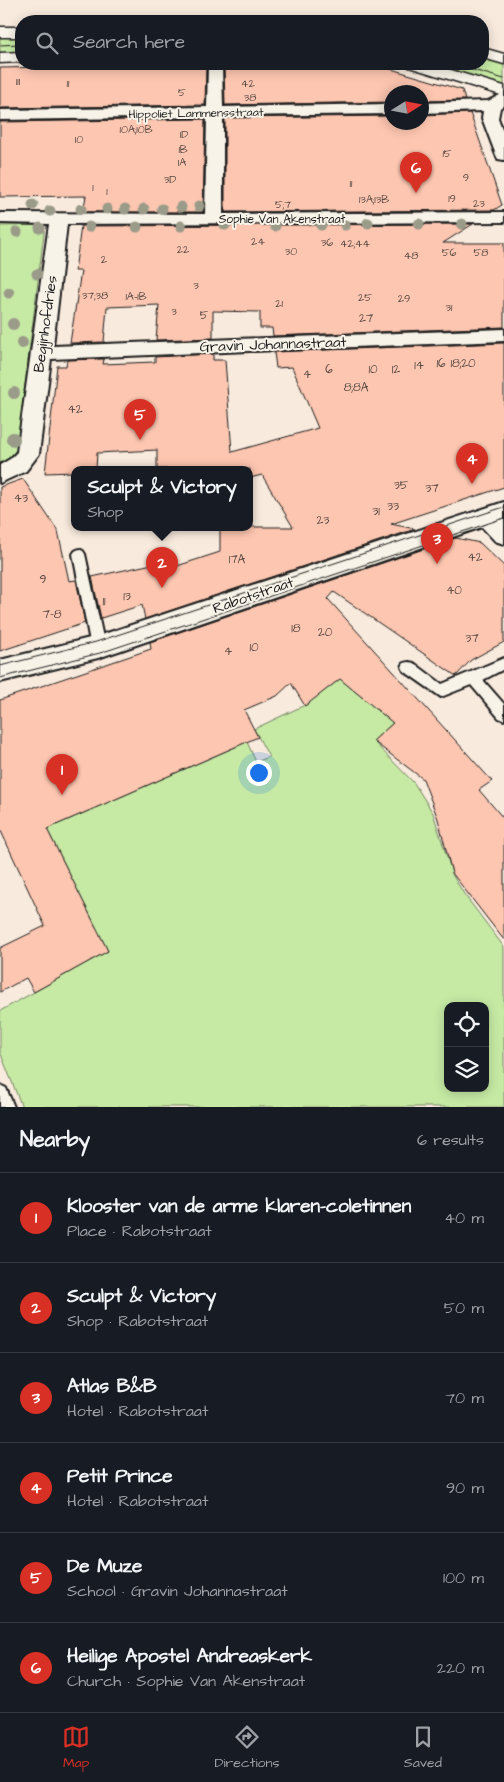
<!DOCTYPE html>
<html lang="en">
<head>
<meta charset="utf-8">
<style>
	body { margin:0; font-family:"Architects Daughter",sans-serif; background:#20242c; color:#f1f3f6 }
	.controls { position:absolute; right:15px; bottom:15px; display:grid; overflow:hidden; border-radius:10px; box-shadow:0 2px 12px #0003 }
	.controls button { width:45px; height:45px; display:grid; place-items:center; padding:0; border:0; border-bottom:1px solid #363941; background:#171b24; color:#f1f3f6; font:25px sans-serif }
	.compass { position:absolute; left:384px; top:85px; width:45px; height:45px; border-radius:50%; background:#171b24; box-shadow:0 2px 12px #0003; rotate:79deg }
	.you { position:absolute; left:258px; top:772px; width:18px; height:18px; margin:-12px; border:4px solid #fff; border-radius:50%; background:#1a73e8; box-shadow:0 0 0 8px #1a73e833 }
	.badge { display:grid; place-items:center; width:32px; height:32px; border-radius:50%; background:#d93025; color:#fff; font-size:16px; font-weight:700 }
	.pin { position:absolute; translate:-50% -41px; filter:drop-shadow(0 1px 2px #0008) }
	.pin::after { content:''; position:absolute; top:26px; width:18px; height:15px; background:inherit; clip-path:polygon(0 0,100% 0,50% 100%) }
	.popup { position:absolute; left:71px; top:466px; width:182px; height:65px; box-sizing:border-box; display:grid; place-content:center; border-radius:10px; background:#171b24; filter:drop-shadow(0 1px 4px #0005); font-size:16px; white-space:nowrap; color:#9ea1a6 }
	.popup b { font-size:19px; color:#f1f3f6 }
	.popup::after { content:''; position:absolute; left:50%; top:100%; margin-left:-10px; border:10px solid transparent; border-top-color:#171b24 }
	.list { margin:0; padding:0; list-style:none }
	h2 { display:flex; justify-content:space-between; align-items:center; height:65px; margin:0; padding:0 20px; font-size:21px }
	h2 small { font-size:16px; font-weight:400; color:#9ea1a6 }
	.list li { display:grid; grid-template-columns:32px 1fr auto; gap:15px; align-items:center; box-sizing:border-box; height:90px; padding:0 20px; border-top:1px solid #363941 }
	.list b { display:block; font-size:19px; white-space:nowrap }
	.list p { margin:0; font-size:16px; white-space:nowrap; color:#9ea1a6 }
	.list em { font-size:16px; font-style:normal; color:#9ea1a6 }
	.icon { flex:none; width:28px; height:28px; fill:none; stroke:currentColor; stroke-width:2; stroke-linecap:round; stroke-linejoin:round }
	.map { position:relative; flex:none; width:504px; height:1107px; overflow:hidden }
	.search { position:absolute; background:#171b24; box-shadow:0 2px 12px #0003; left:15px; right:15px; top:15px; height:55px; display:flex; align-items:center; gap:12px; box-sizing:border-box; padding:0 18px; border-radius:20px; color:#9ea1a6; font-size:19px }
	.sheet { height:605px; background:#171b24 }
	nav { display:flex; justify-content:space-around; align-items:center; box-sizing:border-box; height:70px; border-top:1px solid #363941; background:#171b24; font-size:14px; color:#9ea1a6 }
	nav a { display:grid; justify-items:center; gap:2px }
	nav .on { color:#d93025 }
	.map>svg:first-child { display:block }
</style>
</head>
<body>
<div class="map">
<svg width="504" height="1107" viewBox="0 0 504 1107">
	<rect width="100%" height="100%" fill="#f8eadd"/>
	<filter id="ink" filterUnits="userSpaceOnUse"><feTurbulence type="fractalNoise" baseFrequency=".02" numOctaves="2"/><feDisplacementMap in="SourceGraphic" scale="10" xChannelSelector="R" yChannelSelector="G"/><feConvolveMatrix kernelMatrix="1 2 1 2 8 2 1 2 1" color-interpolation-filters="sRGB"/></filter>
	<g filter="url(#ink)">
		<g fill="#c6eaa4" stroke="#718360" fill-rule="evenodd">
			<path d="M 21,35 L 21,54 L 0,54 L 0,36 Z"/>
			<path d="M 483,57 L 504,64 L 504,86 L 428,64 L 483,64 Z"/>
			<path d="M 45,225 L 17,449 L 3,466 L 0,467 L 0,226 Z"/>
			<path d="M 340,679 L 393,723 L 373,741 L 414,783 L 433,813 L 453,876 L 464,894 L 504,947 L 504,1107 L 22,1107 L 0,1052 L 0,1011 L 108,951 L 47,829 L 247,742 L 256,762 L 269,757 L 254,729 L 307,704 ZM 448,1006 L 485,1006 L 485,1088 L 448,1088 Z"/>
		</g>
		<g fill="#fdc6b0" stroke="#1c1c1c">
			<path d="M 200,64 L 206,64 L 205,105 L 0,108 L 0,68 Z"/>
			<path d="M 224,64 L 374,64 L 462,90 L 465,100 L 422,101 L 422,92 L 392,92 L 392,102 L 225,105 Z"/>
			<path d="M 470,113 L 502,205 L 494,210 L 225,212 L 225,118 L 392,116 L 392,122 L 422,122 L 422,115 Z"/>
			<path d="M 205,119 L 203,212 L 83,212 L 86,196 L 0,197 L 0,122 Z"/>
			<path d="M 473,224 L 443,243 L 504,243 L 504,327 L 273,336 L 272,328 L 260,328 L 260,312 L 213,311 L 213,338 L 156,340 L 159,305 L 107,307 L 104,342 L 70,343 L 81,271 L 75,271 L 81,226 Z"/>
			<path d="M 504,343 L 504,487 L 391,524 L 415,529 L 145,619 L 142,605 L 101,618 L 92,577 L 171,560 L 174,567 L 220,552 L 220,527 L 293,527 L 262,475 L 250,478 L 250,469 L 157,469 L 157,450 L 97,453 L 96,469 L 74,469 L 74,472 L 45,473 L 57,366 L 66,366 L 67,360 L 104,359 L 103,364 L 155,362 L 155,357 L 213,354 L 213,360 L 225,360 L 232,452 L 318,428 L 292,367 L 276,368 L 274,352 Z"/>
			<path d="M 23,479 L 58,531 L 69,581 L 76,580 L 85,623 L 0,651 L 0,487 Z"/>
			<path d="M 456,538 L 480,543 L 504,566 L 504,642 L 471,660 L 456,676 L 334,592 L 328,599 L 492,781 L 479,790 L 504,819 L 504,940 L 452,873 L 438,819 L 423,779 L 373,741 L 393,723 L 340,679 L 305,706 L 291,683 L 277,696 L 244,710 L 258,737 L 47,829 L 108,951 L 34,992 L 26,978 L 0,992 L 0,948 L 45,926 L 0,829 L 0,700 L 151,649 L 150,642 Z"/>
		</g>
		<g fill="none" stroke-linecap="round" stroke-linejoin="round">
			<defs>
				<g id="lane">
					<path d="M 79,549 L 83,551 L 85,554 L 105,647 L 103,651 L 98,652 L 93,651 L 91,647 L 73,554 L 75,551 Z"/>
					<path d="M 504,658 L 504,669 L 483,680 L 504,704 L 504,720 L 499,718 L 471,685 L 441,697 L 404,671 L 402,667 L 404,663 L 409,662 L 414,663 L 442,684 Z"/>
					<path d="M 0,1085 L 6,1088 L 14,1107 L 0,1107 Z"/>
				</g>
				<g id="street">
					<path d="M 208,64 L 222,64 L 223,107 L 392,104 L 392,114 L 223,116 L 223,214 L 504,212 L 504,222 L 67,224 L 53,346 L 504,329 L 504,341 L 51,359 L 39,454 L 26,471 L 0,483 L 0,465 L 10,459 L 17,452 L 49,224 L 0,223 L 0,213 L 205,214 L 207,117 L 0,120 L 0,110 L 207,107 Z"/>
					<path d="M 504,93 L 504,105 L 500,108 L 498,118 L 504,134 L 504,160 L 498,159 L 496,155 L 482,118 L 483,111 L 422,113 L 422,103 L 488,101 Z"/>
					<path d="M 504,502 L 504,544 L 495,541 L 482,527 L 98,658 L 0,682 L 0,660 L 98,636 Z"/>
				</g>
				<g id="secondary">
					<rect x="0" y="27" width="21" height="10"/>
					<path d="M 483,48 L 504,54 L 504,64 L 483,58 Z"/>
					<path d="M 21,52 L 21,62 L 0,63 L 0,53 Z"/>
					<path d="M 407,64 L 431,64 L 504,86 L 504,96 L 409,67 Z"/>
				</g>
			</defs>
			<use href="#lane" stroke="#1c1c1c" stroke-width="4"/>
			<use href="#street" stroke="#1c1c1c" stroke-width="4"/>
			<use href="#secondary" stroke="#1c1c1c" stroke-width="3"/>
			<use href="#lane" fill="#f7f3e8" fill-rule="evenodd"/>
			<use href="#street" fill="#f7f3e8" fill-rule="evenodd"/>
			<use href="#secondary" fill="#f7f3e8" fill-rule="evenodd"/>
			<g stroke="#1c1c1c" stroke-width="1">
				<path d="M 0,45 L 21,44"/>
				<path d="M 453,64 L 504,79"/>
				<path d="M 0,666 L 96,642 L 504,507"/>
				<path d="M 0,678 L 100,653 L 504,518"/>
			</g>
		</g>
		<g fill="#9b9b89">
			<circle cx="33" cy="205" r="5.5"/>
			<circle cx="199" cy="206" r="5.5"/>
			<circle cx="181" cy="207" r="5.5"/>
			<circle cx="81" cy="209" r="5.5"/>
			<circle cx="107" cy="209" r="5.5"/>
			<circle cx="125" cy="209" r="5.5"/>
			<circle cx="144" cy="209" r="5.5"/>
			<circle cx="162" cy="209" r="5.5"/>
			<circle cx="50" cy="211" r="5.5"/>
			<circle cx="368" cy="223" r="5.5"/>
			<circle cx="419" cy="224" r="5.5"/>
			<circle cx="462" cy="224" r="5.5"/>
			<circle cx="225" cy="225" r="5.5"/>
			<circle cx="321" cy="225" r="5.5"/>
			<circle cx="345" cy="225" r="5.5"/>
			<circle cx="181" cy="226" r="5.5"/>
			<circle cx="275" cy="226" r="5.5"/>
			<circle cx="89" cy="227" r="5.5"/>
			<circle cx="137" cy="227" r="5.5"/>
			<circle cx="40" cy="228" r="5.5"/>
			<circle cx="17" cy="232" r="5.5"/>
			<circle cx="37" cy="274" r="5.5"/>
			<circle cx="9" cy="293" r="5.5"/>
			<circle cx="13" cy="324" r="6"/>
			<circle cx="22" cy="343" r="6"/>
			<circle cx="14" cy="393" r="6"/>
			<circle cx="13" cy="439" r="7"/>
		</g>
	</g>
	<g text-anchor="middle" stroke-width="4" stroke-linejoin="round" paint-order="stroke">
		<g font-size="11" fill="#544641">
			<text x="18" y="85">111</text>
			<text x="68" y="87">11</text>
			<text x="248" y="87">42</text>
			<text x="182" y="96">5</text>
			<text x="250" y="101">38</text>
			<text x="136" y="133">10A;10B</text>
			<text x="184" y="138">1D</text>
			<text x="79" y="143">10</text>
			<text x="183" y="153">1B</text>
			<text x="447" y="157">15</text>
			<text x="182" y="166">1A</text>
			<text x="466" y="181">9</text>
			<text x="170" y="183">3D</text>
			<text x="351" y="187">11</text>
			<text x="93" y="191">1</text>
			<text x="107" y="195">1</text>
			<text x="452" y="202">19</text>
			<text x="374" y="203">13A;13B</text>
			<text x="479" y="207">23</text>
			<text x="283" y="208">5;7</text>
			<text x="258" y="245">24</text>
			<text x="327" y="246">36</text>
			<text x="355" y="247">42;44</text>
			<text x="183" y="253">22</text>
			<text x="291" y="255">30</text>
			<text x="449" y="256">56</text>
			<text x="481" y="256">58</text>
			<text x="411" y="259">48</text>
			<text x="104" y="263">2</text>
			<text x="196" y="289">3</text>
			<text x="95" y="299">37;38</text>
			<text x="136" y="300">1A-1B</text>
			<text x="365" y="301">25</text>
			<text x="404" y="302">29</text>
			<text x="279" y="307">21</text>
			<text x="449" y="311">31</text>
			<text x="174" y="315">3</text>
		</g>
		<g font-size="12" fill="#1c1c1c" stroke="#f7f3e8">
			<text transform="translate(196 113) rotate(-1)" y="4">Hippoliet Lammensstraat</text>
			<text x="282" y="223">Sophie Van Akenstraat</text>
		</g>
		<g font-size="12" fill="#544641">
			<text x="204" y="319">5</text>
			<text x="366" y="322">27</text>
			<text x="441" y="367">16</text>
			<text x="463" y="367">18;20</text>
			<text x="419" y="369">14</text>
			<text x="329" y="373">6</text>
			<text x="373" y="373">10</text>
			<text x="396" y="373">12</text>
			<text x="307" y="378">4</text>
			<text x="356" y="391">8;8A</text>
			<text x="75" y="413">42</text>
			<text x="401" y="489">35</text>
			<text x="432" y="492">37</text>
			<text x="21" y="502">43</text>
			<text x="393" y="510">33</text>
			<text x="376" y="515">31</text>
			<text x="323" y="524">23</text>
			<text x="475" y="561">42</text>
			<text x="237" y="563">17A</text>
			<text x="43" y="583">9</text>
			<text x="454" y="594">40</text>
			<text x="127" y="600">13</text>
			<text x="104" y="605">11</text>
			<text x="52" y="618">7-8</text>
			<text x="296" y="632">18</text>
			<text x="325" y="636">20</text>
			<text x="472" y="642">37</text>
			<text x="254" y="651">10</text>
			<text x="228" y="655">4</text>
		</g>
		<g font-size="15" fill="#1c1c1c" stroke="#f7f3e8">
			<text transform="translate(45 324) rotate(-82)" y="5">Begijnhofdries</text>
			<text transform="translate(273 344) rotate(-2)" y="5">Gravin Johannastraat</text>
			<text transform="translate(253 595) rotate(-19)" y="5">Rabotstraat</text>
		</g>
	</g>
</svg>
<div class="controls">
<button><svg class="icon" aria-label="locate" viewBox="0 0 24 24"><circle cx="12" cy="12" r="6"/><path d="M12 2v4M12 18v4M2 12h4M18 12h4"/></svg></button>
<button><svg class="icon" aria-label="layers" viewBox="0 0 24 24"><path d="M12 4l9 5-9 5-9-5zM3 14l9 5 9-5"/></svg></button>
</div>
<svg class="compass" viewBox="-18 -18 36 36"><path d="M0-13l5 13h-10z" fill="#e53935"/><path d="M0 13l5-13h-10z" fill="#9ea1a6"/></svg>
<div class="you"></div>
<div class="pin badge" style="left:62px;top:795px">1</div>
<div class="pin badge" style="left:162px;top:588px">2</div>
<div class="popup"><b>Sculpt &amp; Victory</b>Shop</div>
<div class="pin badge" style="left:437px;top:564px">3</div>
<div class="pin badge" style="left:472px;top:484px">4</div>
<div class="pin badge" style="left:140px;top:440px">5</div>
<div class="pin badge" style="left:416px;top:193px">6</div>
<div class="search"><svg class="icon" aria-label="search" viewBox="0 0 24 24"><circle cx="10" cy="10" r="6"/><path d="M15 15l6 6"/></svg>Search here</div>
</div>
<section class="sheet">
<h2>Nearby<small>6 results</small></h2>
<ul class="list">
<li><span class="badge">1</span><div><b>Klooster van de arme klaren-coletinnen</b><p>Place · Rabotstraat</p></div><em>40 m</em></li>
<li><span class="badge">2</span><div><b>Sculpt &amp; Victory</b><p>Shop · Rabotstraat</p></div><em>50 m</em></li>
<li><span class="badge">3</span><div><b>Atlas B&amp;B</b><p>Hotel · Rabotstraat</p></div><em>70 m</em></li>
<li><span class="badge">4</span><div><b>Petit Prince</b><p>Hotel · Rabotstraat</p></div><em>90 m</em></li>
<li><span class="badge">5</span><div><b>De Muze</b><p>School · Gravin Johannastraat</p></div><em>100 m</em></li>
<li><span class="badge">6</span><div><b>Heilige Apostel Andreaskerk</b><p>Church · Sophie Van Akenstraat</p></div><em>220 m</em></li>
</ul>
</section>
<nav>
<a class="on"><svg class="icon" aria-label="map" viewBox="0 0 24 24"><path d="M3 6l6-2 6 2 6-2v14l-6 2-6-2-6 2zM9 4v14M15 6v14"/></svg>Map</a>
<a><svg class="icon" aria-label="directions" viewBox="0 0 24 24"><path d="M12 3l9 9-9 9-9-9zM9 14v-3h6M13 9l2 2-2 2"/></svg>Directions</a>
<a><svg class="icon" aria-label="saved" viewBox="0 0 24 24"><path d="M7 4h10v16l-5-4-5 4z"/></svg>Saved</a>
</nav>
</body>
</html>
